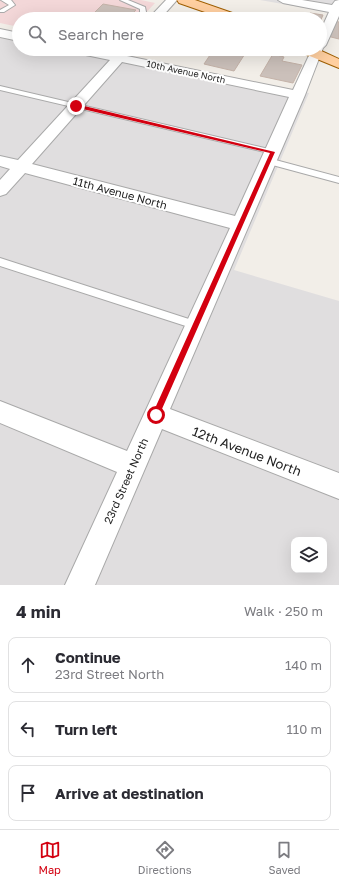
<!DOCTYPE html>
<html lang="en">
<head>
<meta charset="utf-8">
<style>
	body { margin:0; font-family:"Golos Text",sans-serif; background:#f7f7f7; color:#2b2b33 }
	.controls { position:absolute; right:12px; bottom:12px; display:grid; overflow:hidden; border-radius:8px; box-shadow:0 4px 16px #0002 }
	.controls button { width:36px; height:36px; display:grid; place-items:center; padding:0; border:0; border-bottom:1px solid #e1e1e2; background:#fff; color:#2b2b33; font:20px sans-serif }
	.stop { position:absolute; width:12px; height:12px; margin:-9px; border:3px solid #d30010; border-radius:50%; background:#fff }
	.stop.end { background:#d30010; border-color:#fff; box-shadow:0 1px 4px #0008 }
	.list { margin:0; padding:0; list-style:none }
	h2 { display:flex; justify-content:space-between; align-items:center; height:52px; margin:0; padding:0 16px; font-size:17px }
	h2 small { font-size:13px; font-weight:400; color:#7c7c81 }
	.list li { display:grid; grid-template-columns:26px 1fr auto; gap:12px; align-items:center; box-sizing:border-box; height:56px; margin:0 8px 8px; padding:0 8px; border:1px solid #e1e1e2; border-radius:8px }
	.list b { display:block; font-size:15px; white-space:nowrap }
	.list p { margin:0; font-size:13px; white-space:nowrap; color:#7c7c81 }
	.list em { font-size:13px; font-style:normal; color:#7c7c81 }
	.icon { flex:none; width:22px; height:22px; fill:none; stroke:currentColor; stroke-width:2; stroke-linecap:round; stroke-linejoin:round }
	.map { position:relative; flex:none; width:339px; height:585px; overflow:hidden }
	.search { position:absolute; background:#fff; box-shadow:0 4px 16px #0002; left:12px; right:12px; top:12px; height:44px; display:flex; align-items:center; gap:10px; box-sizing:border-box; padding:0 14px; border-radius:22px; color:#7c7c81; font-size:15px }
	.sheet { height:244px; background:#fff }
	nav { display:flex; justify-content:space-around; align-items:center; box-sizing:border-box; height:56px; border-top:1px solid #e1e1e2; background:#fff; font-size:11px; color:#7c7c81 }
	nav a { display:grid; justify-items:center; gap:2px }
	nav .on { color:#d30010 }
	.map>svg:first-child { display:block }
</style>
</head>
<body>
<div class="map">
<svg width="339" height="585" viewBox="0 0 339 585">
	<rect width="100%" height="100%" fill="#f2eee8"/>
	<g fill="#e0dedf" fill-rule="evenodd">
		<path d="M 260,0 L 339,0 L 339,14 Z"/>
		<path d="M 0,29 L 19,33 L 19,49 L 97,49 L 309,93 L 234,270 L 339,301 L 339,585 L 0,585 ZM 294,540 L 324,540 L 324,570 L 294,570 Z"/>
	</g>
	<path fill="#f3d7d8" d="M 0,0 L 141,0 L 155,3 L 140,19 L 19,19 L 19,27 L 0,23 Z"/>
	<g fill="#cbc0ba" stroke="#c5b3a9">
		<path d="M 103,4 L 136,10 L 127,19 L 107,19 L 91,16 Z"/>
		<path d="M 295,13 L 309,15 L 310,13 L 323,15 L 320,22 L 320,19 L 292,19 Z"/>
		<path d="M 334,21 L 339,22 L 339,39 L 327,36 Z"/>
		<path d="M 214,49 L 248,49 L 234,71 L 204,64 Z"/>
		<path d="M 273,54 L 284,57 L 282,61 L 302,65 L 293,83 L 260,76 Z"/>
	</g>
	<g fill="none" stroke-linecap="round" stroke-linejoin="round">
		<defs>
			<g id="service">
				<path d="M 1,0 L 11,0 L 15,5 L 4,12 L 0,12 L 0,10 L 9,5 Z"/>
				<path d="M 120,0 L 128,0 L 145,7 L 146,12 L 139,19 L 133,19 L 140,12 L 140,9 Z"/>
				<path d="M 0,86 L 273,150 L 277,152 L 273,154 L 0,90 Z"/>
				<path d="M 268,158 L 339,177 L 339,183 L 265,163 L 265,159 Z"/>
				<path d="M 0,258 L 195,321 L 199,322 L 200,325 L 199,328 L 195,329 L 0,266 Z"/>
			</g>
			<g id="minor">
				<path d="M 166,0 L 177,0 L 160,19 L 148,19 Z"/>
				<path d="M 278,0 L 302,0 L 332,5 L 335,1 L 339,0 L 339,16 L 326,45 L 323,48 L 305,95 L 170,409 L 339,473 L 339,499 L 162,429 L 95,585 L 65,585 L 117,472 L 0,423 L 0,401 L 127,451 L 230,228 L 25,173 L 6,194 L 0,196 L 0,180 L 10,169 L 0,166 L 0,156 L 18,160 L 110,60 L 71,52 L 69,49 L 93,49 L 116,54 L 120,49 L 132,49 L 127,56 L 293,90 L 312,49 L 320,49 L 320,32 L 329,12 L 283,3 ZM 122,62 L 289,97 L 235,216 L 32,164 Z"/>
				<path d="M 0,29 L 19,33 L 19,41 L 0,37 Z"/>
			</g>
			<g id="primary">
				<path d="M 177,0 L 195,0 L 241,16 L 243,19 L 225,19 L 179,3 Z"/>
				<path d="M 298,49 L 317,49 L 339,59 L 339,68 L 300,52 Z"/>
			</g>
		</defs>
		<use href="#service" stroke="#a9a9a9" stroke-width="2"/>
		<use href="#minor" stroke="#a9a9a9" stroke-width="2"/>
		<use href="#primary" stroke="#9f5e00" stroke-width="2"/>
		<use href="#service" fill="#fff" fill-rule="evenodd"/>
		<use href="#minor" fill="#fff" fill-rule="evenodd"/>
		<use href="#primary" fill="#ffcfa0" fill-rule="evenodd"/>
	</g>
	<path fill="#d30010" d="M 76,104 L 275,152 L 158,418 L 156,419 L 152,415 L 270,153 L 74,107 Z"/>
	<g text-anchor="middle" stroke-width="4" stroke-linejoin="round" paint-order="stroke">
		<g font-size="9" fill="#222" stroke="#fff">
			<text transform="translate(186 72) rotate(12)" y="3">10th Avenue North</text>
		</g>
		<g font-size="11" fill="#222" stroke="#fff">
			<text transform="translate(120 193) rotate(15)" y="4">11th Avenue North</text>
			<text transform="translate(126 481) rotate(-66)" y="4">23rd Street North</text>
		</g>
		<g font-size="13" fill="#222" stroke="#fff">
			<text transform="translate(247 451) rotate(21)" y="5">12th Avenue North</text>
		</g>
	</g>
</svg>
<div class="controls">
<button><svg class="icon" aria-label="layers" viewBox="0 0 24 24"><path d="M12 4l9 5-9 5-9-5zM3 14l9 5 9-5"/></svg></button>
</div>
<div class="stop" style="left:156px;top:415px"></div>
<div class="stop end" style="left:76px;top:106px"></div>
<div class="search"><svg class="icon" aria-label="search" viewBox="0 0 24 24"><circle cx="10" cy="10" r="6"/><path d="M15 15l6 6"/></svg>Search here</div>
</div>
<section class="sheet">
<h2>4 min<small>Walk · 250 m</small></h2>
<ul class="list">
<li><svg class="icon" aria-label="ahead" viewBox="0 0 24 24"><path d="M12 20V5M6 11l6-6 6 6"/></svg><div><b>Continue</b><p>23rd Street North</p></div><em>140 m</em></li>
<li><svg class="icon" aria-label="left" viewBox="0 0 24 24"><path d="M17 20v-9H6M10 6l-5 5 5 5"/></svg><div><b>Turn left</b></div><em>110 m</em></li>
<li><svg class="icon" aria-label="arrive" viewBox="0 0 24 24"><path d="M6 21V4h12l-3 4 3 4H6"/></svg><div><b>Arrive at destination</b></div></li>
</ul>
</section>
<nav>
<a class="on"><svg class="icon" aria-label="map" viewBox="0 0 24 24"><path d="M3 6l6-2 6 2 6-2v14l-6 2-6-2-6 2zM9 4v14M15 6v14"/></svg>Map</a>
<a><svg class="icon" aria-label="directions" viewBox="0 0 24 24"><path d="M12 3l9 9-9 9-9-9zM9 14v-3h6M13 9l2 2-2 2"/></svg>Directions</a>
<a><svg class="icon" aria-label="saved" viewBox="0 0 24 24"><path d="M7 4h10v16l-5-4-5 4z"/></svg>Saved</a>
</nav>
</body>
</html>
